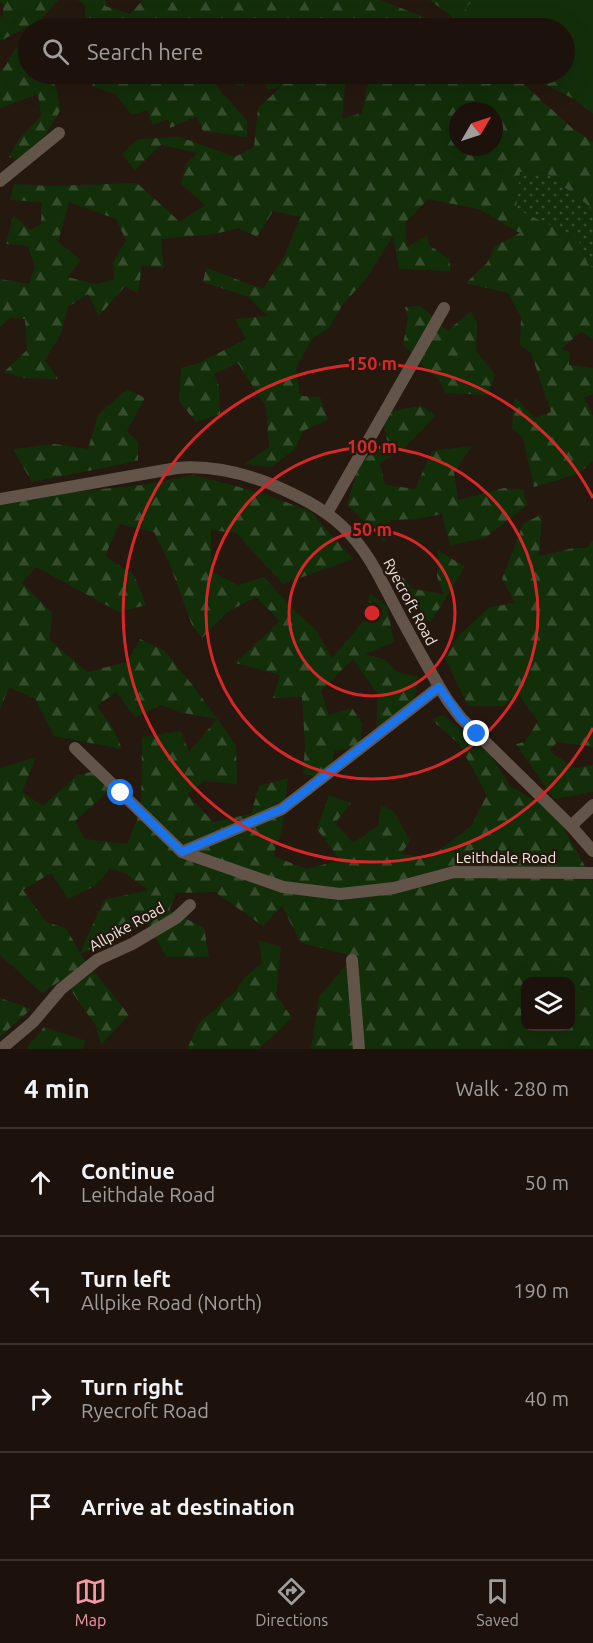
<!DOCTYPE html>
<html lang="en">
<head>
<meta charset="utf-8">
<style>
	body { margin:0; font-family:Ubuntu,sans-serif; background:#251b14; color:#f1f3f6 }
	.controls { position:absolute; right:18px; bottom:18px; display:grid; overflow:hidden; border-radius:12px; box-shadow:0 6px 24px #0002 }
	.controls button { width:54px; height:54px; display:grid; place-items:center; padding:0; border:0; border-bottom:2px solid #3a322c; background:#1c120b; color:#f1f3f6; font:30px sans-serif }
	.compass { position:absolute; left:449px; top:102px; width:54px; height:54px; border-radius:50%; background:#1c120b; box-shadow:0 6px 24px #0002; rotate:51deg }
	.stop { position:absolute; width:18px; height:18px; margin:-14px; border:4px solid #1a73e8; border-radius:50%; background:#fff }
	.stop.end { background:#1a73e8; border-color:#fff; box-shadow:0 2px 6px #0008 }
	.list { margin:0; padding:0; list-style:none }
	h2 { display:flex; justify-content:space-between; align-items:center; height:78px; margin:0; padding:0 24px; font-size:26px }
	h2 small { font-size:20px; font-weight:400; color:#a09e9d }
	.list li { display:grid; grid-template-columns:39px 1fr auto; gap:18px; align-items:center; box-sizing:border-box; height:108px; padding:0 24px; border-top:2px solid #3a322c }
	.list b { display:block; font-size:22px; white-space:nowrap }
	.list p { margin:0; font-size:20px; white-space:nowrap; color:#a09e9d }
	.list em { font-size:20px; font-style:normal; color:#a09e9d }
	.icon { flex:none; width:33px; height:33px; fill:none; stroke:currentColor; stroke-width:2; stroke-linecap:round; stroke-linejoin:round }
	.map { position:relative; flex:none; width:593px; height:1049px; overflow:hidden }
	.search { position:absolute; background:#1c120b; box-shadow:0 6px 24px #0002; left:18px; right:18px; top:18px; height:66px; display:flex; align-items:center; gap:15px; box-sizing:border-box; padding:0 21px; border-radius:33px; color:#a09e9d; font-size:22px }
	.sheet { height:510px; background:#1c120b }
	nav { display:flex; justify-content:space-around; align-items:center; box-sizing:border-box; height:84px; border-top:2px solid #3a322c; background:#1c120b; font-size:16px; color:#a09e9d }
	nav a { display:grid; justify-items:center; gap:3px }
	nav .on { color:#f49aa6 }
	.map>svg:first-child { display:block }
</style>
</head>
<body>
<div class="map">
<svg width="593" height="1049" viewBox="0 0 593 1049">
	<defs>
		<pattern id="grass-dots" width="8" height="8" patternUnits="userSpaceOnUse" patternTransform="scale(1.5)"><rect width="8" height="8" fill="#132f0a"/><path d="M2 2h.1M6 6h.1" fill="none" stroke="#364d2d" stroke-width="1.8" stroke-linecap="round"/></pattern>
		<pattern id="forest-firs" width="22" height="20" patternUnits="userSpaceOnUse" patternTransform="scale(1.5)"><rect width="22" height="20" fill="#132f0a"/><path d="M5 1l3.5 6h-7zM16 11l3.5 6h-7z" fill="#364d2d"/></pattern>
	</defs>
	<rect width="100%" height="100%" fill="#25180f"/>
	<path fill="url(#grass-dots)" d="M 520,172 L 547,174 L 593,209 L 593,268 L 589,265 L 577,238 L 516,209 Z"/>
	<g fill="url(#forest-firs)" fill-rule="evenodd">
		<path d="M 0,0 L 58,0 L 41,20 L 0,41 L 0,17 L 3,16 L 3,3 L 0,2 Z"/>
		<path d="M 78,0 L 106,0 L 105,6 L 130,14 L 143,0 L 380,0 L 429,19 L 444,28 L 87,28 L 85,24 L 85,5 Z"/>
		<path d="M 430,0 L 593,0 L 593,114 L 576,100 L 524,74 L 564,74 L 564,28 L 467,28 Z"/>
		<path d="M 18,47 L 28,52 L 28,74 L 49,74 L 57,90 L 60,111 L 28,163 L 9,157 L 20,138 L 41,116 L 38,94 L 0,108 L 0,72 C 10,63 10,52 18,47 Z"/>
		<path d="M 96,74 L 206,74 L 247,121 L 247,137 L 203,131 L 197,116 L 170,128 L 168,119 L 153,125 L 147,110 L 132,115 L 115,94 L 92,86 Z"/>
		<path d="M 218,74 L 243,74 L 244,87 L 225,81 Z"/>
		<path d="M 262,74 L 346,74 L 342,119 L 362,113 L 367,87 L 377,74 L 513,74 L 572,128 L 593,142 L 593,209 L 547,174 L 520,172 L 516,209 L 577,238 L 588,264 L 593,268 L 593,339 L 581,332 L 561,349 L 570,352 L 569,365 L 593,368 L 593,394 L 584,398 L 593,416 L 593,461 L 578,474 L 534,487 L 523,438 L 512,428 L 515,397 L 535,418 L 551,412 L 531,353 L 520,345 L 521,317 L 508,293 L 466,283 L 487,263 L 495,246 L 520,233 L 479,209 L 428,199 L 405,223 L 407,247 L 427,235 L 429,245 L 449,259 L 451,271 L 399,269 L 393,236 L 365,280 L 343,304 L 329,328 L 313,338 L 296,367 L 300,396 L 320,397 L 328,420 L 303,431 L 295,449 L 271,467 L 245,464 L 269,447 L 266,407 L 238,363 L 214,374 L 219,386 L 220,414 L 196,422 L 179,401 L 181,368 L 199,363 L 246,339 L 235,319 L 267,316 L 249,297 L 203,282 L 206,268 L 263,289 L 285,255 L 300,217 L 273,211 L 257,237 L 239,228 L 214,234 L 161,239 L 164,268 L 142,265 L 138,293 L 125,286 L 99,316 L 88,294 L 68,307 L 61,334 L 45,360 L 58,379 L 23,378 L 4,372 L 27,350 L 25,319 L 10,318 L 0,327 L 0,279 L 29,284 L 35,267 L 28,246 L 6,244 L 13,215 L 30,230 L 41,224 L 42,202 L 10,200 L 14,184 L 49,186 L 137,183 L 180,222 L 205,205 L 181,184 L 186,163 L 198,153 L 161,145 L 135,170 L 122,154 L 138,139 L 180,137 L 235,157 L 254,147 L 258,108 L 282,86 L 268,90 ZM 458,111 L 494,111 L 494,147 L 458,147 ZM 69,202 L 116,219 L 126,240 L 113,262 L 114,280 L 95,284 L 67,277 L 81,260 L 58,242 Z"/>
		<path d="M 421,306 L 447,331 L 471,311 L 477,323 L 476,350 L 495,375 L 488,395 L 446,393 L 438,378 L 427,371 L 418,359 L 403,345 L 408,318 L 405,307 Z"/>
		<path d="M 127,389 L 145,398 L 127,431 L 138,442 L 138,461 L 32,482 L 13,449 L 55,444 L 88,449 L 98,415 Z"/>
		<path d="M 421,406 L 436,415 L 404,448 L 380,463 L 385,485 L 415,489 L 432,451 L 472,446 L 454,472 L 458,500 L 504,488 L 523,490 L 527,505 L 485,538 L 450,545 L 442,514 L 417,519 L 391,520 L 385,542 L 347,505 L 360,461 L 388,444 L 381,413 Z"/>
		<path d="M 194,475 L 258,492 L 310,511 L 353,559 L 283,584 L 236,533 L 211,530 L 211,571 L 238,585 L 264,577 L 290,606 L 316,630 L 332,658 L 364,621 L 370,593 L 387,607 L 394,642 L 365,654 L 384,659 L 397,672 L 418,677 L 414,699 L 376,736 L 378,695 L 353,659 L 321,691 L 329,715 L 352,708 L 362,723 L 360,747 L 334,751 L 330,779 L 303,774 L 305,746 L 302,697 L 273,698 L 280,675 L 235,663 L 280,621 L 256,597 L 227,612 L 202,638 L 192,625 L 169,562 L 154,532 L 119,524 L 105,556 L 134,575 L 146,605 L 119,612 L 36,567 L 22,583 L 52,613 L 50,640 L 87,672 L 127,662 L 140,639 L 164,650 L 194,687 L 236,745 L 237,784 L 204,781 L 187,794 L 213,822 L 251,814 L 259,786 L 288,778 L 282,830 L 273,856 L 307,869 L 340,860 L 317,829 L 329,795 L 351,803 L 335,823 L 353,843 L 378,826 L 381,805 L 394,812 L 410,841 L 401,854 L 429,858 L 471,826 L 487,795 L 459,744 L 432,720 L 443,715 L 491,756 L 511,787 L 555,812 L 593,881 L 593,1049 L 311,1049 L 319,997 L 354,956 L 301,943 L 282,906 L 263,926 L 215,892 L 176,893 L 169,910 L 204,928 L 209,957 L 167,957 L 147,924 L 80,954 L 129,1015 L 101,1045 L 96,1026 L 63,979 L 42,993 L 0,955 L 0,768 L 36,757 L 22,792 L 43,806 L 77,775 L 105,769 L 107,792 L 75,821 L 85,839 L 127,844 L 141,810 L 142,737 L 181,731 L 189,752 L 217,719 L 179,712 L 161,705 L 135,717 L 116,692 L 97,706 L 114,730 L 122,749 L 54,736 L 35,699 L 9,687 L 0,709 L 0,498 L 9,491 L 30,496 L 143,485 ZM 110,868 L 126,874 L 148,890 L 104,900 L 80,953 L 66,928 L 46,922 L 23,890 L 51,873 L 68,899 L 95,886 ZM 526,981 L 570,981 L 570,1026 L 526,1026 Z"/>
		<path d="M 542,514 L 539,556 L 574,548 L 587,548 L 593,540 L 593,747 L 557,742 L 549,751 L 575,768 L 593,765 L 593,792 L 554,799 L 516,744 L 525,742 L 538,721 L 517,693 L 504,706 L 468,706 L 445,658 L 458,636 L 490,607 L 515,603 L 502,579 L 523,524 Z"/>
		<path d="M 438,550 L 465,567 L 432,620 L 416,624 L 396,568 L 412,589 L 444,594 L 437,577 Z"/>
		<path d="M 259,940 L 281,947 L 276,995 L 292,1018 L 259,1049 L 187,1049 L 199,1023 L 236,991 L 243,979 L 262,963 Z"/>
		<path d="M 0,998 L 31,1009 L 0,1037 Z"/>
		<path d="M 44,1027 L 86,1041 L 82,1049 L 26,1049 Z"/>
	</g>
	<path fill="#132f0a" d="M 475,0 L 593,0 L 593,106 L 545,74 L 564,74 L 564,28 L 488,28 L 464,8 Z"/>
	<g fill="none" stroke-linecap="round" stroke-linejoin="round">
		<g stroke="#63544a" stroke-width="12">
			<path d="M 0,181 L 59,133"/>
			<path d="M 0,499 L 177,468 C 210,465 240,472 271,484 C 296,495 322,507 342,526 C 365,547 378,574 392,601 C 410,635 428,669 448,701 L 461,718 L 571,826 L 593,851"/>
			<path d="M 327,513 L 444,308"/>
			<path d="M 75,748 L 182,852 L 283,887 L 340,894 L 394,888 L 454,872 L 593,873"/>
			<path d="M 571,826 L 593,805"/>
			<path d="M 182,852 L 282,809 L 439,687"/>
			<path d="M 352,960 L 359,1049"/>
			<path d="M 1,1049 L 33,1022 L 61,989 L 97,960 L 132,944 L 176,918 L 190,905"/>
		</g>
	</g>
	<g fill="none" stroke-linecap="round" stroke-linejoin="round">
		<path stroke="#1a73e8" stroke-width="8" d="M 121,793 L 182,852 L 282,809 L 439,687 L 461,718 L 477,734"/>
	</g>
	<g fill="none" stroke="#d62828" stroke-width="3">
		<circle cx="372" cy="613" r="83"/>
		<circle cx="372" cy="613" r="166"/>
		<path d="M593 728A249 249 0 1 1 593 498"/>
	</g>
	<g text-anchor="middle" stroke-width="5" stroke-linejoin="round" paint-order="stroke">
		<g font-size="15" fill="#f1e8e1" stroke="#25180f">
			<text transform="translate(410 602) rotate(62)" y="5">Ryecroft Road</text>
			<text x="506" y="863">Leithdale Road</text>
			<text transform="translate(127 927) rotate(-29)" y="5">Allpike Road</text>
		</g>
	</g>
	<circle cx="372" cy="613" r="9" fill="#d62828" stroke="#25180f" stroke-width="3"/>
	<g font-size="18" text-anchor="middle" font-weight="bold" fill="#d62828" stroke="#25180f" stroke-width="5" stroke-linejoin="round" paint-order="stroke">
		<text x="372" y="370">150 m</text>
		<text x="372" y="453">100 m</text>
		<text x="372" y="536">50 m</text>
	</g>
</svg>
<div class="controls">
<button><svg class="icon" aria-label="layers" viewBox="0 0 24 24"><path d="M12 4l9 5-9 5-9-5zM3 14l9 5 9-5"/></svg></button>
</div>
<svg class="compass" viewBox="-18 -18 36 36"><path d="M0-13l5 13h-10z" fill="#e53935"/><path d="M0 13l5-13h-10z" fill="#a09e9d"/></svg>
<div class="stop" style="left:121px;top:793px"></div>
<div class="stop end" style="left:477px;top:734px"></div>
<div class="search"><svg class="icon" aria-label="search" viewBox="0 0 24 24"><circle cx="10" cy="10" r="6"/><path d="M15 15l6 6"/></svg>Search here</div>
</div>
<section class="sheet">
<h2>4 min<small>Walk · 280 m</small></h2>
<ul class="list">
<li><svg class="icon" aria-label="ahead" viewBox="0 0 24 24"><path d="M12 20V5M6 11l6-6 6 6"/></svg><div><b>Continue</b><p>Leithdale Road</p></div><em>50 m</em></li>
<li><svg class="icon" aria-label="left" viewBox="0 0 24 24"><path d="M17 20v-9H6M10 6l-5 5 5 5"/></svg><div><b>Turn left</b><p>Allpike Road (North)</p></div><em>190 m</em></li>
<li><svg class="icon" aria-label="right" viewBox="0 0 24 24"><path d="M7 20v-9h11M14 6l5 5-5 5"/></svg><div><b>Turn right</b><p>Ryecroft Road</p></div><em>40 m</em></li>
<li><svg class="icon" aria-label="arrive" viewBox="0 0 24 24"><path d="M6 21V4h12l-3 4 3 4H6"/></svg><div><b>Arrive at destination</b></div></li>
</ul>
</section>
<nav>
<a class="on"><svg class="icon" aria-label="map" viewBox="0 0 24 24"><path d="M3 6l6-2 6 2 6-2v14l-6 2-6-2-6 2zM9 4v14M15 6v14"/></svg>Map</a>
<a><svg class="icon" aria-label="directions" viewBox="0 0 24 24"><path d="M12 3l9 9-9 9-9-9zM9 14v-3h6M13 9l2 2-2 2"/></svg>Directions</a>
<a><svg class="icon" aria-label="saved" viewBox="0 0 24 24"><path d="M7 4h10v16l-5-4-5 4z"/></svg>Saved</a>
</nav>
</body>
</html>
